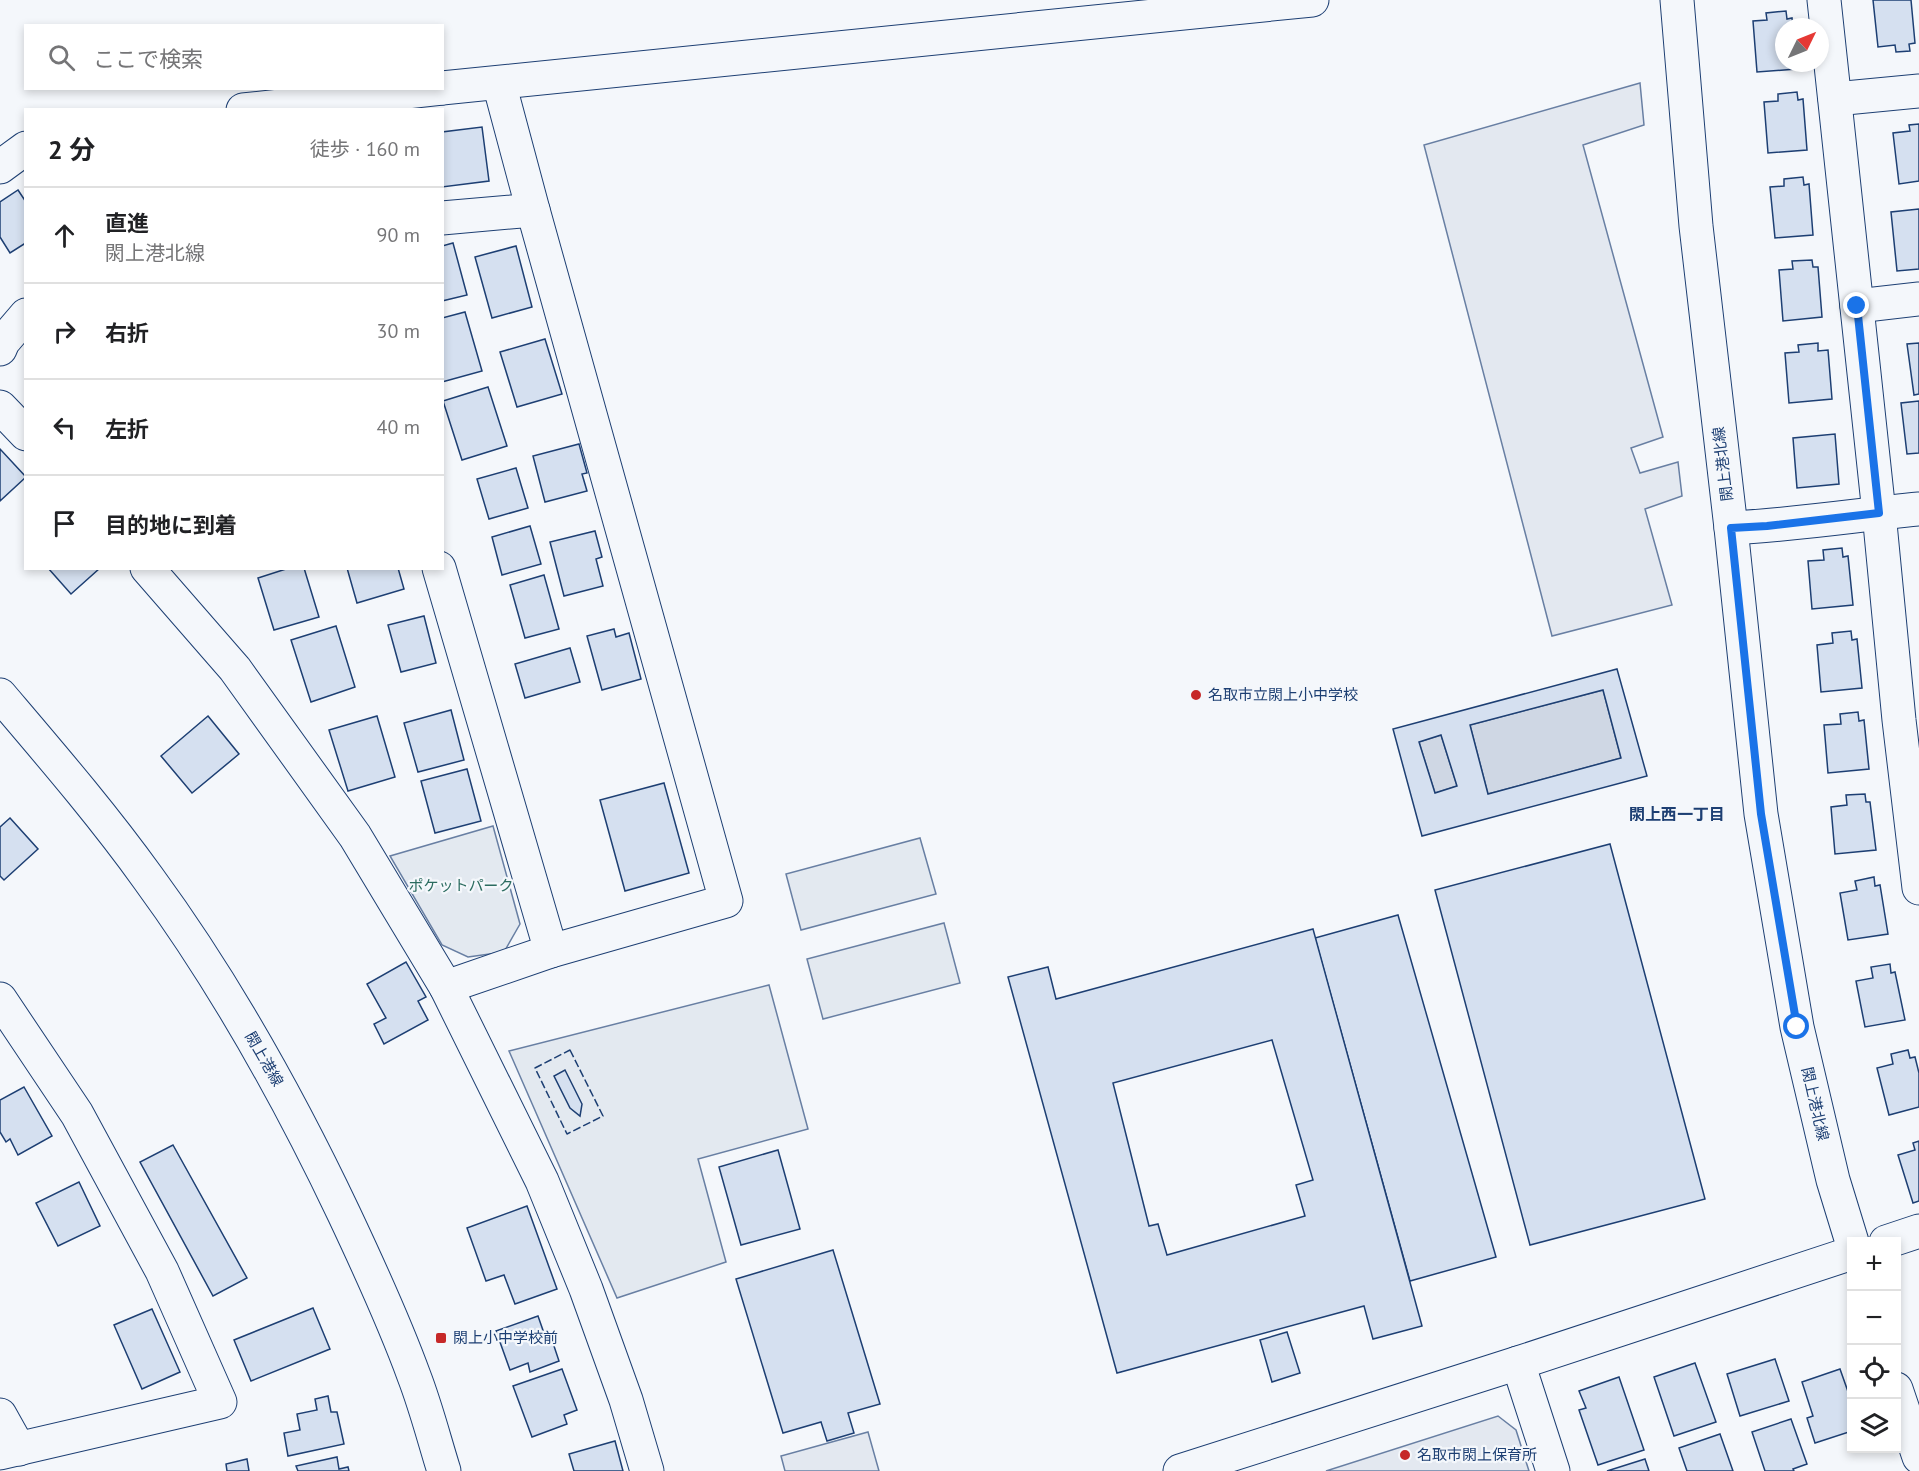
<!DOCTYPE html>
<html lang="ja">
<head>
<meta charset="utf-8">
<style>
	body { margin:0; font-family:"PT Sans","Noto Sans JP",sans-serif; background:#f2f2f2; color:#202124 }
	.controls { position:absolute; right:18px; bottom:18px; display:grid; overflow:hidden; border-radius:0px; box-shadow:0 3px 9px #0003 }
	.controls button { width:54px; height:54px; display:grid; place-items:center; padding:0; border:0; border-bottom:2px solid #e0e0e0; background:#fff; color:#202124; font:30px sans-serif }
	.compass { position:absolute; left:1775px; top:18px; width:54px; height:54px; border-radius:50%; background:#fff; box-shadow:0 3px 9px #0003; rotate:47deg }
	.stop { position:absolute; width:18px; height:18px; margin:-14px; border:4px solid #1a73e8; border-radius:50%; background:#fff }
	.stop.end { background:#1a73e8; border-color:#fff; box-shadow:0 2px 6px #0008 }
	.list { margin:0; padding:0; list-style:none }
	h2 { display:flex; justify-content:space-between; align-items:center; height:78px; margin:0; padding:0 24px; font-size:26px }
	h2 small { font-size:20px; font-weight:400; color:#757577 }
	.list li { display:grid; grid-template-columns:39px 1fr auto; gap:18px; align-items:center; box-sizing:border-box; height:96px; padding:0 24px; border-top:2px solid #e0e0e0 }
	.list b { display:block; font-size:22px; white-space:nowrap }
	.list p { margin:0; font-size:20px; white-space:nowrap; color:#757577 }
	.list em { font-size:20px; font-style:normal; color:#757577 }
	.icon { flex:none; width:33px; height:33px; fill:none; stroke:currentColor; stroke-width:2; stroke-linecap:round; stroke-linejoin:round }
	.map { position:relative; flex:none; width:1919px; height:1471px; overflow:hidden }
	.search { position:absolute; background:#fff; box-shadow:0 3px 9px #0003; left:24px; top:24px; width:420px; height:66px; display:flex; align-items:center; gap:15px; box-sizing:border-box; padding:0 21px; border-radius:0px; color:#757577; font-size:22px }
	.panel { position:absolute; background:#fff; box-shadow:0 3px 9px #0003; left:24px; top:108px; width:420px; height:462px; border-radius:0px }
	.map>svg:first-child { display:block }
</style>
</head>
<body>
<div class="map">
<svg width="1919" height="1471" viewBox="0 0 1919 1471">
	<rect width="100%" height="100%" fill="#f4f7fb"/>
	<g fill="#e3e9f0" stroke="#687fa3" stroke-width="1.5">
		<path d="M 493,826 L 520,924 L 504,952 L 468,957 L 442,945 L 390,856 Z"/>
		<path d="M 920,838 L 936,894 L 801,930 L 786,874 Z"/>
		<path d="M 944,923 L 960,983 L 823,1019 L 807,959 Z"/>
		<path d="M 769,985 L 808,1129 L 698,1159 L 726,1262 L 617,1298 L 509,1051 Z"/>
	</g>
	<g fill="#e3e8f0" stroke="#687fa3" stroke-width="1.5">
		<path d="M 1640,83 L 1644,125 L 1583,145 L 1663,437 L 1631,448 L 1640,473 L 1678,462 L 1682,496 L 1645,509 L 1672,605 L 1552,636 L 1424,145 Z"/>
		<path d="M 1498,1416 L 1516,1430 L 1529,1471 L 1326,1471 Z"/>
		<path d="M 868,1432 L 879,1471 L 785,1471 L 781,1456 Z"/>
	</g>
	<g fill="#cfd7e4" stroke="#687fa3" stroke-width="1.5">
		<path d="M 1603,690 L 1621,758 L 1488,794 L 1470,725 Z"/>
		<path d="M 1441,735 L 1457,786 L 1435,793 L 1419,742 Z"/>
	</g>
	<g fill="#d5e0f0" stroke="#1d3f73" stroke-width="1.5" fill-rule="evenodd">
		<path d="M 1873,0 L 1911,0 L 1915,43 L 1909,44 L 1910,51 L 1896,52 L 1895,45 L 1878,47 Z"/>
		<path d="M 1786,11 L 1787,19 L 1792,18 L 1793,27 L 1784,27 L 1784,63 L 1796,63 L 1796,69 L 1757,72 L 1753,21 L 1767,20 L 1766,13 Z"/>
		<path d="M 1797,92 L 1798,100 L 1803,99 L 1807,150 L 1768,153 L 1764,102 L 1778,101 L 1778,94 Z"/>
		<path d="M 1919,124 L 1919,181 L 1899,184 L 1893,133 L 1910,131 L 1909,125 Z"/>
		<path d="M 482,127 L 489,181 L 442,187 L 442,132 Z"/>
		<path d="M 1803,177 L 1804,185 L 1809,184 L 1813,235 L 1775,238 L 1770,187 L 1784,186 L 1784,179 Z"/>
		<path d="M 18,190 L 26,202 L 26,246 L 24,244 L 10,253 L 0,237 L 0,202 Z"/>
		<path d="M 1919,209 L 1919,269 L 1897,271 L 1891,212 Z"/>
		<path d="M 453,243 L 467,295 L 442,301 L 442,246 Z"/>
		<path d="M 516,246 L 532,307 L 492,318 L 475,257 Z"/>
		<path d="M 1812,260 L 1813,267 L 1818,267 L 1822,317 L 1783,321 L 1779,270 L 1793,269 L 1792,261 Z"/>
		<path d="M 465,312 L 482,371 L 442,382 L 442,318 Z"/>
		<path d="M 545,339 L 562,394 L 517,407 L 500,352 Z"/>
		<path d="M 1818,343 L 1818,351 L 1828,350 L 1832,399 L 1789,403 L 1785,353 L 1799,352 L 1798,345 Z"/>
		<path d="M 1919,343 L 1919,394 L 1914,395 L 1907,344 Z"/>
		<path d="M 488,387 L 507,446 L 462,460 L 443,401 Z"/>
		<path d="M 1919,401 L 1919,453 L 1907,454 L 1901,403 Z"/>
		<path d="M 1835,434 L 1839,484 L 1797,488 L 1793,438 Z"/>
		<path d="M 579,444 L 587,473 L 582,474 L 587,491 L 545,502 L 533,456 Z"/>
		<path d="M 0,449 L 26,477 L 0,501 Z"/>
		<path d="M 516,468 L 528,508 L 489,519 L 477,479 Z"/>
		<path d="M 530,526 L 541,564 L 502,575 L 492,537 Z"/>
		<path d="M 595,531 L 602,557 L 596,559 L 603,586 L 564,596 L 550,542 Z"/>
		<path d="M 1842,548 L 1843,557 L 1848,556 L 1853,605 L 1812,609 L 1808,561 L 1824,560 L 1823,550 Z"/>
		<path d="M 48,568 L 100,568 L 71,594 Z"/>
		<path d="M 289,568 L 304,568 L 319,617 L 274,630 L 258,578 Z"/>
		<path d="M 347,568 L 398,568 L 404,589 L 357,603 Z"/>
		<path d="M 544,575 L 559,629 L 525,638 L 510,585 Z"/>
		<path d="M 424,616 L 436,663 L 401,672 L 388,625 Z"/>
		<path d="M 336,626 L 355,687 L 311,702 L 291,640 Z"/>
		<path d="M 614,629 L 616,637 L 629,633 L 641,679 L 602,690 L 587,636 Z"/>
		<path d="M 1851,631 L 1852,640 L 1857,639 L 1862,688 L 1821,692 L 1817,645 L 1833,643 L 1832,633 Z"/>
		<path d="M 570,648 L 580,682 L 525,698 L 515,664 Z"/>
		<path d="M 1617,669 L 1647,776 L 1422,836 L 1393,729 ZM 1603,690 L 1621,758 L 1488,794 L 1470,725 ZM 1441,735 L 1457,786 L 1435,793 L 1419,742 Z"/>
		<path d="M 451,710 L 464,760 L 418,772 L 404,723 Z"/>
		<path d="M 1858,712 L 1859,721 L 1864,720 L 1869,769 L 1828,773 L 1824,725 L 1841,724 L 1840,714 Z"/>
		<path d="M 208,716 L 239,754 L 192,793 L 161,756 Z"/>
		<path d="M 377,716 L 395,777 L 348,791 L 329,730 Z"/>
		<path d="M 467,769 L 481,821 L 435,833 L 421,781 Z"/>
		<path d="M 664,783 L 689,873 L 625,891 L 600,800 Z"/>
		<path d="M 1865,794 L 1866,802 L 1870,802 L 1876,850 L 1835,854 L 1831,807 L 1847,805 L 1846,795 Z"/>
		<path d="M 10,818 L 38,849 L 4,880 L 0,876 L 0,827 Z"/>
		<path d="M 1610,844 L 1705,1199 L 1530,1245 L 1435,890 Z"/>
		<path d="M 1874,877 L 1875,886 L 1880,885 L 1888,934 L 1848,940 L 1840,893 L 1857,890 L 1855,881 Z"/>
		<path d="M 1398,915 L 1496,1257 L 1410,1281 L 1315,938 Z"/>
		<path d="M 1313,929 L 1422,1326 L 1373,1339 L 1364,1306 L 1117,1373 L 1008,977 L 1048,967 L 1056,999 ZM 1272,1040 L 1313,1180 L 1296,1185 L 1305,1216 L 1167,1255 L 1158,1224 L 1149,1226 L 1113,1083 Z"/>
		<path d="M 406,962 L 426,997 L 418,1001 L 428,1020 L 384,1044 L 374,1024 L 386,1018 L 367,984 Z"/>
		<path d="M 1890,964 L 1891,973 L 1895,972 L 1905,1020 L 1865,1027 L 1856,981 L 1873,978 L 1871,967 Z"/>
		<path d="M 1908,1050 L 1910,1058 L 1915,1057 L 1919,1073 L 1919,1107 L 1889,1115 L 1877,1068 L 1893,1064 L 1891,1054 Z"/>
		<path d="M 565,1070 L 582,1104 L 580,1116 L 570,1108 L 554,1076 Z"/>
		<path d="M 24,1087 L 52,1136 L 18,1155 L 10,1139 L 6,1142 L 0,1132 L 0,1100 Z"/>
		<path d="M 1919,1141 L 1919,1201 L 1913,1203 L 1898,1155 L 1915,1150 L 1913,1143 Z"/>
		<path d="M 173,1145 L 247,1278 L 213,1296 L 140,1162 Z"/>
		<path d="M 778,1150 L 800,1229 L 741,1245 L 719,1167 Z"/>
		<path d="M 79,1182 L 100,1226 L 58,1246 L 36,1203 Z"/>
		<path d="M 527,1206 L 557,1289 L 515,1304 L 504,1275 L 486,1281 L 467,1228 Z"/>
		<path d="M 833,1250 L 880,1404 L 848,1413 L 854,1433 L 827,1441 L 821,1422 L 783,1433 L 736,1279 Z"/>
		<path d="M 313,1308 L 330,1349 L 251,1381 L 234,1340 Z"/>
		<path d="M 152,1309 L 180,1372 L 142,1389 L 114,1325 Z"/>
		<path d="M 538,1316 L 545,1336 L 550,1334 L 559,1361 L 530,1372 L 528,1363 L 510,1370 L 496,1331 Z"/>
		<path d="M 1287,1332 L 1300,1373 L 1272,1382 L 1260,1340 Z"/>
		<path d="M 1775,1359 L 1789,1401 L 1740,1416 L 1727,1374 Z"/>
		<path d="M 1695,1363 L 1716,1422 L 1674,1436 L 1654,1377 Z"/>
		<path d="M 562,1369 L 577,1410 L 564,1415 L 567,1424 L 532,1437 L 513,1386 Z"/>
		<path d="M 1840,1369 L 1852,1403 L 1852,1431 L 1815,1443 L 1807,1418 L 1813,1416 L 1802,1382 Z"/>
		<path d="M 1619,1377 L 1644,1450 L 1598,1465 L 1579,1410 L 1586,1408 L 1579,1391 Z"/>
		<path d="M 328,1396 L 331,1412 L 337,1412 L 344,1444 L 288,1456 L 284,1433 L 300,1430 L 297,1414 L 317,1410 L 315,1399 Z"/>
		<path d="M 1791,1419 L 1807,1464 L 1793,1469 L 1794,1471 L 1765,1471 L 1752,1432 Z"/>
		<path d="M 1720,1434 L 1733,1471 L 1687,1471 L 1679,1448 Z"/>
		<path d="M 615,1441 L 623,1471 L 574,1471 L 569,1454 Z"/>
		<path d="M 337,1457 L 339,1469 L 348,1467 L 349,1471 L 298,1471 L 296,1466 Z"/>
		<path d="M 247,1459 L 249,1471 L 227,1471 L 226,1464 Z"/>
		<path d="M 1645,1459 L 1649,1471 L 1607,1471 Z"/>
	</g>
	<g fill="none" stroke-linecap="round" stroke-linejoin="round">
		<defs>
			<g id="street">
				<path d="M 1824,0 L 1879,513 L 1899,720 L 1919,888"/>
				<path d="M 1835,99 L 1919,91"/>
				<path d="M 533,210 L 726,901 L 551,951"/>
				<path d="M 442,218 L 533,210 L 499,83"/>
				<path d="M 1857,306 L 1919,299"/>
				<path d="M 0,349 L 3,342 L 26,315"/>
				<path d="M 0,407 L 26,434"/>
				<path d="M 1731,528 C 1794,525 1857,515 1919,509"/>
				<path d="M 147,568 L 235,669 L 355,836 L 446,987 L 542,1181 L 586,1289 L 626,1400 L 647,1471"/>
				<path d="M 439,568 L 551,951 L 446,987"/>
				<path d="M 0,999 L 77,1114 L 162,1271 L 220,1402 L 0,1453"/>
				<path d="M 1886,1242 L 1919,1231"/>
				<path d="M 1518,1363 L 1553,1471"/>
				<path d="M 0,1415 L 19,1449"/>
			</g>
			<g id="secondary">
				<path d="M 1677,0 L 1696,226 L 1731,528 L 1761,814 L 1797,1027 L 1833,1180 L 1852,1242"/>
				<path d="M 442,88 L 1312,0"/>
				<path d="M 243,110 L 442,88"/>
				<path d="M 0,167 L 26,148"/>
				<path d="M 0,695 C 51,755 102,814 148,878 C 225,983 288,1096 344,1214 C 369,1267 394,1321 414,1376 C 426,1407 434,1439 444,1471"/>
				<path d="M 1896,1389 L 1919,1457"/>
				<path d="M 1180,1471 L 1518,1363 L 1852,1253"/>
			</g>
		</defs>
		<use href="#street" stroke="#1d3f73" stroke-width="35"/>
		<use href="#secondary" stroke="#1d3f73" stroke-width="35"/>
		<use href="#street" stroke="#f4f7fb" stroke-width="33"/>
		<use href="#secondary" stroke="#f4f7fb" stroke-width="33"/>
		<path stroke="#1d3f73" stroke-width="1.5" stroke-dasharray="8 3" stroke-linecap="butt" d="M 570,1050 L 603,1116 L 567,1134 L 535,1068 Z"/>
	</g>
	<g fill="none" stroke-linecap="round" stroke-linejoin="round">
		<path stroke="#1a73e8" stroke-width="8" d="M 1797,1027 L 1761,814 L 1731,528 L 1767,526 L 1879,513 L 1857,306"/>
	</g>
	<g fill="#c62828" stroke="#f4f7fb" stroke-width="2">
		<circle cx="1196" cy="695" r="6"/>
		<rect x="435" y="1332" width="12" height="12" rx="3"/>
		<circle cx="1405" cy="1455" r="6"/>
	</g>
	<g text-anchor="middle" stroke-width="4.5" stroke-linejoin="round" paint-order="stroke">
		<g font-size="15" fill="#1d3f73" stroke="#f4f7fb">
			<text transform="translate(1723 464) rotate(-97)" y="5">閖上港北線</text>
			<text transform="translate(264 1059) rotate(60)" y="5">閖上港線</text>
			<text transform="translate(1815 1104) rotate(77)" y="5">閖上港北線</text>
		</g>
		<g font-size="15" fill="#1d3f73" stroke="#f4f7fb" text-anchor="start">
			<text x="1208" y="700">名取市立閖上小中学校</text>
			<text x="453" y="1343">閖上小中学校前</text>
			<text x="1417" y="1460">名取市閖上保育所</text>
		</g>
		<g font-size="15" fill="#2c6c60" stroke="#f4f7fb">
			<text x="461" y="891">ポケットパーク</text>
		</g>
		<g font-size="16" font-weight="bold" fill="#1d3f73" stroke="#f4f7fb">
			<text x="1677" y="820">閖上西一丁目</text>
		</g>
	</g>
</svg>
<div class="controls">
<button>+</button>
<button>−</button>
<button><svg class="icon" aria-label="locate" viewBox="0 0 24 24"><circle cx="12" cy="12" r="6"/><path d="M12 2v4M12 18v4M2 12h4M18 12h4"/></svg></button>
<button><svg class="icon" aria-label="layers" viewBox="0 0 24 24"><path d="M12 4l9 5-9 5-9-5zM3 14l9 5 9-5"/></svg></button>
</div>
<svg class="compass" viewBox="-18 -18 36 36"><path d="M0-13l5 13h-10z" fill="#e53935"/><path d="M0 13l5-13h-10z" fill="#757577"/></svg>
<div class="stop" style="left:1797px;top:1027px"></div>
<div class="stop end" style="left:1857px;top:306px"></div>
<div class="search"><svg class="icon" aria-label="search" viewBox="0 0 24 24"><circle cx="10" cy="10" r="6"/><path d="M15 15l6 6"/></svg>ここで検索</div>
<section class="panel">
<h2>2 分<small>徒歩 · 160 m</small></h2>
<ul class="list">
<li><svg class="icon" aria-label="ahead" viewBox="0 0 24 24"><path d="M12 20V5M6 11l6-6 6 6"/></svg><div><b>直進</b><p>閖上港北線</p></div><em>90 m</em></li>
<li><svg class="icon" aria-label="right" viewBox="0 0 24 24"><path d="M7 20v-9h11M14 6l5 5-5 5"/></svg><div><b>右折</b></div><em>30 m</em></li>
<li><svg class="icon" aria-label="left" viewBox="0 0 24 24"><path d="M17 20v-9H6M10 6l-5 5 5 5"/></svg><div><b>左折</b></div><em>40 m</em></li>
<li><svg class="icon" aria-label="arrive" viewBox="0 0 24 24"><path d="M6 21V4h12l-3 4 3 4H6"/></svg><div><b>目的地に到着</b></div></li>
</ul>
</section>
</div>
</body>
</html>
